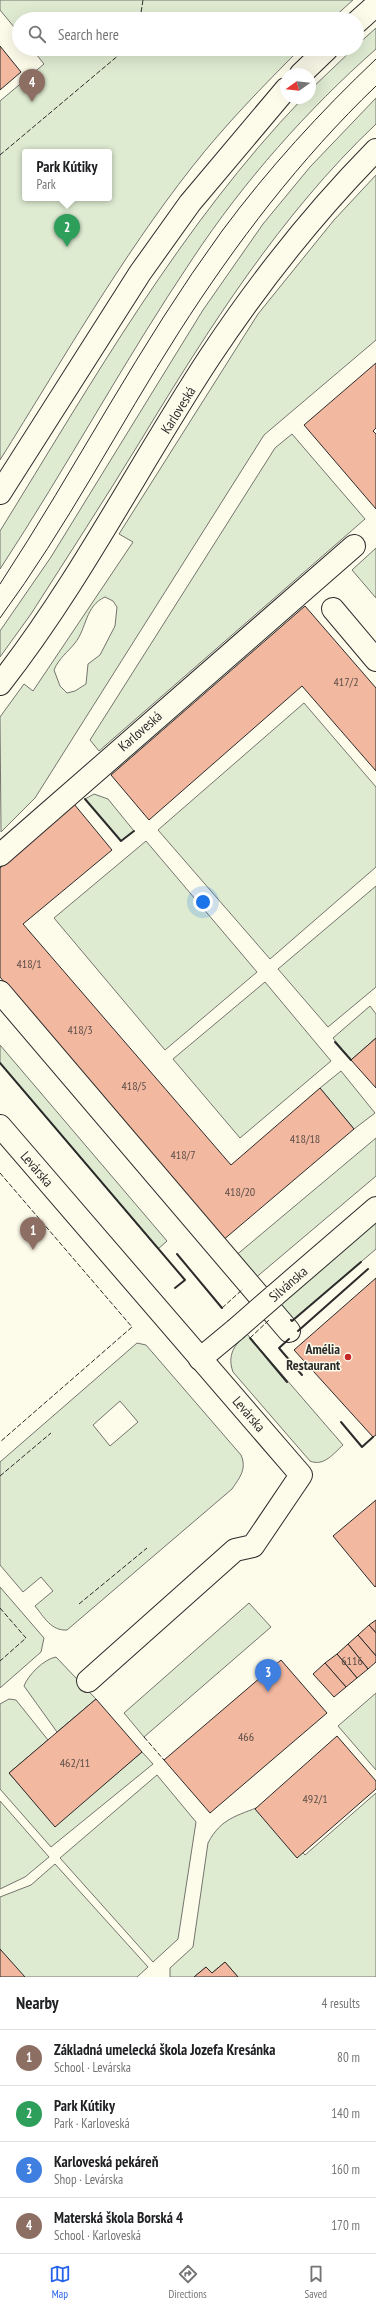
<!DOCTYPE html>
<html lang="en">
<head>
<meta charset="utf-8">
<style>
	body { margin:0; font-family:"PT Sans Narrow",sans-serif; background:#f2f2f2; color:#202124 }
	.compass { position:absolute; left:280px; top:68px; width:36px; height:36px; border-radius:50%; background:#fff; box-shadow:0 4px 16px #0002; rotate:255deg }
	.you { position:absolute; left:203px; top:902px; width:14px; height:14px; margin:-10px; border:3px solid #fff; border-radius:50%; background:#1a73e8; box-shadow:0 0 0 6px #1a73e833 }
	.badge { display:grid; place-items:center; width:26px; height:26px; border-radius:50%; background:#2563eb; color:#fff; font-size:13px; font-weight:700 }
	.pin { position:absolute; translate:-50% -33px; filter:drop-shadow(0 1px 2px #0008) }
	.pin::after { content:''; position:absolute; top:21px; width:14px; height:12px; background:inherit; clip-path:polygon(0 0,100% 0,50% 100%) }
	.popup { position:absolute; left:22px; top:149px; width:90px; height:52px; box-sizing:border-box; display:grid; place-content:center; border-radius:4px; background:#fff; filter:drop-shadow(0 1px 3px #0005); font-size:13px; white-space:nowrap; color:#757577 }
	.popup b { font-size:15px; color:#202124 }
	.popup::after { content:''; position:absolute; left:50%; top:100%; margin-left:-8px; border:8px solid transparent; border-top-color:#fff }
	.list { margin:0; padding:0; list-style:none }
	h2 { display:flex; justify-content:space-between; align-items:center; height:52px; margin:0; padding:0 16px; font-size:17px }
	h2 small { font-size:13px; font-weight:400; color:#757577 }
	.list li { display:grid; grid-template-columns:26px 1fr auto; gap:12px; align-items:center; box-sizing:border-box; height:56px; padding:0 16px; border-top:1px solid #e0e0e0 }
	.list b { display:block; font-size:15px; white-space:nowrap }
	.list p { margin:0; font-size:13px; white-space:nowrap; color:#757577 }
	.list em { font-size:13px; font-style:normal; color:#757577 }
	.icon { flex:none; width:22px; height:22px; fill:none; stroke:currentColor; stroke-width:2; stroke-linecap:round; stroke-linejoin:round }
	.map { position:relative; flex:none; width:376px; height:1977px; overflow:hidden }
	.search { position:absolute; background:#fff; box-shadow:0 4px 16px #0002; left:12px; right:12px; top:12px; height:44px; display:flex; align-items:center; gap:10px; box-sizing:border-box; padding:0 14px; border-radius:22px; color:#757577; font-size:15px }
	.sheet { height:276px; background:#fff }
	nav { display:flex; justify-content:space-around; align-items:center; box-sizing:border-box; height:56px; border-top:1px solid #e0e0e0; background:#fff; font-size:11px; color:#757577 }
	nav a { display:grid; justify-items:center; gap:2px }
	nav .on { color:#2563eb }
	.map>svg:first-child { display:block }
</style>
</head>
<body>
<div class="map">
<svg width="376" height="1977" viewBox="0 0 376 1977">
	<rect width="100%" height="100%" fill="#fdfbea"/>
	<g fill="#deebd1" stroke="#74746e" fill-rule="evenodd">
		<path d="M 0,0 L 353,0 L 332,19 L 19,19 L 19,33 L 0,10 Z"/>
		<path d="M 376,28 L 376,49 C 307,110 244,181 193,258 C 125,359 67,467 0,569 L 0,531 C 93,381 180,226 303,98 L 310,98 L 310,90 L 353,49 L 357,49 L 357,45 Z"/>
		<path d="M 32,49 L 300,49 C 263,86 225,125 192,167 C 120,259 62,361 0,460 L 0,101 L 44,64 ZM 25,152 L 109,152 L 109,198 L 25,198 Z"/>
		<path d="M 376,98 L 376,124 C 280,215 209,328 141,440 C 105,499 68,556 31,614 L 0,657 L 0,631 L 51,557 L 203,310 L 263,224 L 310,167 Z"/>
		<path d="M 376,175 L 376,340 L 264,435 L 35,798 L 1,832 L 0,717 L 24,684 L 33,691 L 133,542 L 119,534 L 258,314 L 334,220 ZM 105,597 L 113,601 L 117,607 L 115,626 L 100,655 L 88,664 L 86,684 L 75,691 L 67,693 L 60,686 L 54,670 C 59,658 67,653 75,643 C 87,628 85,606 105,597 Z"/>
		<path d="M 292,434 L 365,519 L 99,751 L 90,740 L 275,448 Z"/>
		<path d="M 376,548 L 376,598 L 352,570 Z"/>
		<path d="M 304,703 L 376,787 L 376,867 L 270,959 L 158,830 Z"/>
		<path d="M 94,794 L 108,799 L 134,831 L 121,841 L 85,799 Z"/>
		<path d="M 146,841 L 257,972 L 165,1050 L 54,918 Z"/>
		<path d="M 376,886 L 376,987 L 328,1027 L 278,969 Z"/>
		<path d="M 265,982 L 331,1061 L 240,1138 L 173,1059 Z"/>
		<path d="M 370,1006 L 376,1014 L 376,1038 L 351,1060 L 333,1038 Z"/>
		<path d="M 0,1045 L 167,1241 L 158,1249 L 0,1063 Z"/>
		<path d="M 341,1071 L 375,1113 L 354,1129 L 320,1088 Z"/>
		<path d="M 376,1138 L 376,1176 L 253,1280 L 234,1257 Z"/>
		<path d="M 376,1219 L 376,1249 L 292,1321 L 278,1306 Z"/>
		<path d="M 247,1334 L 343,1445 C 334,1453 324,1467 310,1461 L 233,1372 C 227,1355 234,1345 247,1334 Z"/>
		<path d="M 137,1343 L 146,1345 L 241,1455 C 247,1469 240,1477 232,1489 L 67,1630 C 51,1631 44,1617 35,1606 L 53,1591 L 41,1577 L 23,1592 L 0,1565 L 0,1462 ZM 120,1401 L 138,1422 L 110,1446 L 93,1425 Z"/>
		<path d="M 0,1587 L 44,1638 L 41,1652 L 0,1688 Z"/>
		<path d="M 249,1603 L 271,1627 L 144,1737 L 124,1713 Z"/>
		<path d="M 56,1657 L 96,1699 L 57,1732 L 24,1686 C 28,1675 44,1659 56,1657 Z"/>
		<path d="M 376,1693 L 376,1770 L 338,1726 Z"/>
		<path d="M 9,1699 L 16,1700 L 48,1740 L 9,1773 L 55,1826 L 142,1752 L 153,1764 L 51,1847 L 0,1789 L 0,1704 Z"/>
		<path d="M 157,1775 L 196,1822 L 178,1939 L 153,1962 L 60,1858 Z"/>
		<path d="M 376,1793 L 376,1977 L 238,1977 L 225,1962 L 212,1973 L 206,1967 L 194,1977 L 170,1977 L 170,1968 L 193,1947 L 208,1843 C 221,1818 237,1816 261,1806 L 305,1855 Z"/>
		<path d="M 0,1801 L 49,1857 L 25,1877 L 0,1889 Z"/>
		<path d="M 55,1864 L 148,1967 L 137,1977 L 0,1977 L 0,1897 L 31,1885 Z"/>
	</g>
	<g fill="#f2b8a0" stroke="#2b2b2b">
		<path d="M 0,46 L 21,72 L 0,90 Z"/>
		<path d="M 376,363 L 376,428 L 373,431 L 376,434 L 376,509 L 304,425 Z"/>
		<path d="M 305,606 L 376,688 L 376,771 L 302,686 L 149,820 L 111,775 Z"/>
		<path d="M 74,804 L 112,850 L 23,924 L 231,1165 L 320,1088 L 354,1129 L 222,1241 L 0,977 L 0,868 Z"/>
		<path d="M 376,1038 L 376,1088 L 351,1060 Z"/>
		<path d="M 376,1278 L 376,1435 L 373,1437 L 294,1350 Z"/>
		<path d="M 376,1500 L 376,1586 L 375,1587 L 333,1536 Z"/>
		<path d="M 376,1620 L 376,1633 L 369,1625 Z"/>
		<path d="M 369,1625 L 376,1633 L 376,1656 L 358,1635 Z"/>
		<path d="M 358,1635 L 376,1656 L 376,1662 L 368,1669 L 348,1644 Z"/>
		<path d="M 348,1644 L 368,1669 L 357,1678 L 337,1654 Z"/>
		<path d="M 337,1654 L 357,1678 L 346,1687 L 325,1663 Z"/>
		<path d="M 281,1660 L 327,1713 L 210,1813 L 164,1760 Z"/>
		<path d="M 325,1663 L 346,1687 L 334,1697 L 313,1674 Z"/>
		<path d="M 96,1699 L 142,1752 L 55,1827 L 9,1773 Z"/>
		<path d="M 337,1736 L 376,1781 L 376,1789 L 297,1858 L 255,1809 Z"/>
		<path d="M 0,1949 L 25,1977 L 0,1977 Z"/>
		<path d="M 225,1962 L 238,1977 L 194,1977 L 206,1967 L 212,1973 Z"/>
	</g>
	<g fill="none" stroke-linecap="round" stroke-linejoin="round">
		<defs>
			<g id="minor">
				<path d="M 333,609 L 376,660"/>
				<path d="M 0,855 L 354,546"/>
				<path d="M 0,992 L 289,1331"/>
				<path d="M 0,1126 L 301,1475 L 253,1546 L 235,1550 L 88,1681"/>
				<path d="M 274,1296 L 376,1208"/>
				<path d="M 200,1359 L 235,1330"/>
			</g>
			<g id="secondary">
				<path d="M 357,22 L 376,5"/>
				<path d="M 301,74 L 327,49"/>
				<path d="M 0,493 L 140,273 L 190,203 L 286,89"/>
				<path d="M 0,684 C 80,582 138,466 209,358 C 258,284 314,213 376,150"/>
			</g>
		</defs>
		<use href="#minor" stroke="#2b2b2b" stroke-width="24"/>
		<use href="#secondary" stroke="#2b2b2b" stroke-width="24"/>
		<use href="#minor" stroke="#fdfbea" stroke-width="22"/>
		<use href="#secondary" stroke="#fdfbea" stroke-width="22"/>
		<g stroke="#2b2b2b" stroke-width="1">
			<path d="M 0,584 C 76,468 140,343 222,231 C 268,169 320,112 376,59"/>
			<path d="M 0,618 C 67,527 119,426 179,332 C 236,243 300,159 376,86"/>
		</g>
		<defs>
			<path id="minor-bridge" d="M 235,1330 L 274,1296"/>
		</defs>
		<use href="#minor-bridge" stroke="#2b2b2b" stroke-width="24" stroke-linecap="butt"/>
		<use href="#minor-bridge" stroke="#fdfbea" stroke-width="22"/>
		<g stroke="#2b2b2b" stroke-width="1" stroke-dasharray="5 2" stroke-linecap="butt">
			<path d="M 140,19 L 143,0"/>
			<path d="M 0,155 L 126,49"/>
			<path d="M 0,1173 L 132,1327 L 0,1442"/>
			<path d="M 222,1308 L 243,1289"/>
			<path d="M 250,1338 L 269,1320"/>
			<path d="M 0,1476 L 51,1433"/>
			<path d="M 79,1604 L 147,1548"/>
			<path d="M 0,1608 L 26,1638 L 0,1661"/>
			<path d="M 144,1737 L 164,1760"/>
		</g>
		<g stroke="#2b2b2b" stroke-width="2">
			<path d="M 85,799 L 121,841 L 134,831"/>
			<path d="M 335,1042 L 351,1060"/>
			<path d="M 0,1063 L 185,1280 L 175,1288"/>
			<path d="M 177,1254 L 222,1308"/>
			<path d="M 291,1320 L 292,1321 L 361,1262"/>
			<path d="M 298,1331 L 368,1269"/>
			<path d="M 250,1338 L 287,1382"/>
			<path d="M 289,1339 L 279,1348 L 302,1375"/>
			<path d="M 341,1422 L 362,1447 L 373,1437"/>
		</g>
	</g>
	<circle fill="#c62828" stroke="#fdfbea" stroke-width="1.5" cx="348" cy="1357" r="4"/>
	<g text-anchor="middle" stroke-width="3" stroke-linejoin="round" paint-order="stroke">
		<g font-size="12" fill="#5d4e48">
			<text x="346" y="686">417/2</text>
			<text x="29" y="968">418/1</text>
			<text x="80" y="1034">418/3</text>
			<text x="134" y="1090">418/5</text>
			<text x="305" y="1143">418/18</text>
			<text x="183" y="1159">418/7</text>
			<text x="240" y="1196">418/20</text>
			<text x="352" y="1665">6116</text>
			<text x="246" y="1741">466</text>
			<text x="75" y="1767">462/11</text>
			<text x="315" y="1803">492/1</text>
		</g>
		<g font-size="14" fill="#2b2b2b" stroke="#fdfbea">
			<text transform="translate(178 410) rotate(-58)" y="5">Karloveská</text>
			<text transform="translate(140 731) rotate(-41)" y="5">Karloveská</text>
			<text transform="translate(37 1169) rotate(49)" y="5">Levárska</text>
			<text transform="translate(288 1284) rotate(-41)" y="5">Silvánska</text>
			<text transform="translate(249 1414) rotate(49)" y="5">Levárska</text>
		</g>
		<g font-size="14" font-weight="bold" fill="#2b2b2b" stroke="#fdfbea" text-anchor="end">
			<text x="340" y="1354">Amélia<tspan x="340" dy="16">Restaurant</tspan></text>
		</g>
	</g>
</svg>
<svg class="compass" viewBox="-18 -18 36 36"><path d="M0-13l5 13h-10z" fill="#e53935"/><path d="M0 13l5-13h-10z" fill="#757577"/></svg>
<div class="you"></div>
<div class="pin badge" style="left:33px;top:1250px;background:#8d6e63">1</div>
<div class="pin badge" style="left:67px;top:247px;background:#2e9e5b">2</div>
<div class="popup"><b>Park Kútiky</b>Park</div>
<div class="pin badge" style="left:268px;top:1692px;background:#3f7fe0">3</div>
<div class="pin badge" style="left:32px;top:102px;background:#8d6e63">4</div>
<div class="search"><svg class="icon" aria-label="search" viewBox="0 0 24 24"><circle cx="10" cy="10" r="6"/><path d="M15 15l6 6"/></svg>Search here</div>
</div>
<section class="sheet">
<h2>Nearby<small>4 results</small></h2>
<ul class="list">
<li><span class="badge" style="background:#8d6e63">1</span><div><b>Základná umelecká škola Jozefa Kresánka</b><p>School · Levárska</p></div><em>80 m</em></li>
<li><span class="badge" style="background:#2e9e5b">2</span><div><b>Park Kútiky</b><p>Park · Karloveská</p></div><em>140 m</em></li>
<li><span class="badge" style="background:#3f7fe0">3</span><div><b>Karloveská pekáreň</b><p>Shop · Levárska</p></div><em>160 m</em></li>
<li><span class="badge" style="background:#8d6e63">4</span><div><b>Materská škola Borská 4</b><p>School · Karloveská</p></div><em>170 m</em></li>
</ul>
</section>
<nav>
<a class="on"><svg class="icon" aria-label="map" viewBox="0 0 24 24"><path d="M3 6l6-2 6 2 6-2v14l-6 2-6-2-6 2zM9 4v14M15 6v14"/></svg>Map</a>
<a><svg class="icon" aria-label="directions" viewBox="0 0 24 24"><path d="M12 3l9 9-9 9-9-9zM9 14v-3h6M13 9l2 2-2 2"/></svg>Directions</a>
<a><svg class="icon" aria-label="saved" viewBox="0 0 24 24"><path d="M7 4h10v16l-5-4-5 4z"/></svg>Saved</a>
</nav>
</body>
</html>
